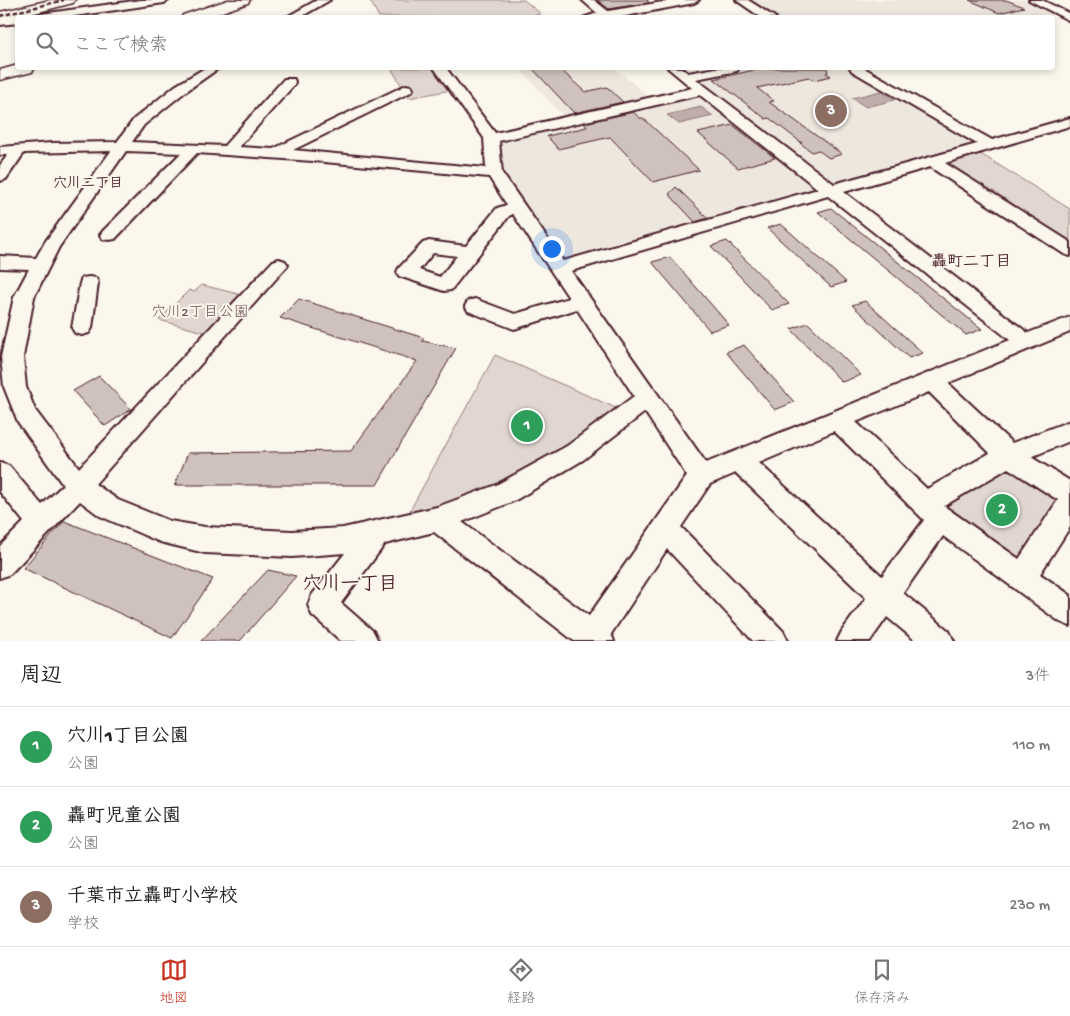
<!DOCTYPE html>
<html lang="ja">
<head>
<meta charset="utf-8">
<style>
	body { margin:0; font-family:"Gochi Hand","Klee One",sans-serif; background:#f6f6f6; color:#222 }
	.you { position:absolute; left:551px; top:248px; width:18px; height:18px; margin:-12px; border:4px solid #fff; border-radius:50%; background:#1a73e8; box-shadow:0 0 0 8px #1a73e833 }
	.badge { display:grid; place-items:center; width:32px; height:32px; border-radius:50%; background:#c8321e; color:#fff; font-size:16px; font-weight:700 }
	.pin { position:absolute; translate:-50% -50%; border:2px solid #fff; box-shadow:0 1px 5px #0006 }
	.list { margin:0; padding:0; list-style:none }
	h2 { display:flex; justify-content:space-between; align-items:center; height:65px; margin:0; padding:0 20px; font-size:21px }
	h2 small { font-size:16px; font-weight:400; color:#767676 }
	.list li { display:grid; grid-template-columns:32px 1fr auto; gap:15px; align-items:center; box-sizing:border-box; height:80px; padding:0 20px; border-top:1px solid #e0e0e0 }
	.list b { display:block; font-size:19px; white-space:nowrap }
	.list p { margin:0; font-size:16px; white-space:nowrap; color:#767676 }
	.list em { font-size:16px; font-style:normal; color:#767676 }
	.icon { flex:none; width:28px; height:28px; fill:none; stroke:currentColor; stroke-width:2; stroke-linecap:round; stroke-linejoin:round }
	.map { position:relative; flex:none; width:1070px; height:641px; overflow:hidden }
	.search { position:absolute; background:#fff; box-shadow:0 2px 8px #0003; left:15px; right:15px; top:15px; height:55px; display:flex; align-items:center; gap:12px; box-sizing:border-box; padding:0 18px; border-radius:5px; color:#767676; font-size:19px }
	.sheet { height:305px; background:#fff }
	nav { display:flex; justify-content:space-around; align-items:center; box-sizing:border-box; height:70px; border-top:1px solid #e0e0e0; background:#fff; font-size:14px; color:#767676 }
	nav a { display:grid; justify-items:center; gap:2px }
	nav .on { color:#c8321e }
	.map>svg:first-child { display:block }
</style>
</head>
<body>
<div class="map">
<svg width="1070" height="641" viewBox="0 0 1070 641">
	<rect width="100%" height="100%" fill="#fbf7ec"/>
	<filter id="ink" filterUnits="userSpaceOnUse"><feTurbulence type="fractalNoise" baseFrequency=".02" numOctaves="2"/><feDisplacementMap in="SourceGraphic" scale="10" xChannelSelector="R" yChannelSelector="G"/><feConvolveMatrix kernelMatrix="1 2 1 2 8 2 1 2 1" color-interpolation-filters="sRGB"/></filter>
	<g filter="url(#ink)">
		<g fill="#eee7de">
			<path d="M 745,0 L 1027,0 L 1056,15 L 1020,18 L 775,18 Z"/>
			<path d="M 519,68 L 615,68 L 651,99 L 565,118 Z"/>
			<path d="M 751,68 L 849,68 L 977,141 L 977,145 L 836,185 L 829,183 L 697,82 L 698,79 Z"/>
			<path d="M 695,95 L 704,97 L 817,186 L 816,191 L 570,262 L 559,260 L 496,170 L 499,141 Z"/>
		</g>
		<g fill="#e2d7d0" stroke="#967b7e">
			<path d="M 380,0 L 524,0 L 541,14 L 521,18 L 379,17 L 370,1 Z"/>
			<path d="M 391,68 L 436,68 L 451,90 L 409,98 Z"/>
			<path d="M 979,153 L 1070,209 L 1070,248 L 943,163 Z"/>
			<path d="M 202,285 L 242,295 L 207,333 L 159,320 L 189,290 L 194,292 Z"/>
			<path d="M 495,355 L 616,408 L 578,443 L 475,499 L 407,516 Z"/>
			<path d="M 1014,465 L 1065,496 L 1022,569 L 950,518 L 943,502 Z"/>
		</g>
		<g fill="#bfadaa" stroke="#907477">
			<path d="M 881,91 L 895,100 L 866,107 L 852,98 Z"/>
			<path d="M 701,107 L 713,116 L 679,124 L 667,115 Z"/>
		</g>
		<g fill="#cfc2bc" stroke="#4a1f2b">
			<path d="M 597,0 L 648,0 L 648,3 L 609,9 Z"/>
			<path d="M 969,0 L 1006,0 L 1024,7 L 999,13 Z"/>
			<path d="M 532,68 L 559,68 L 585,92 L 607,87 L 623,102 L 574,113 Z"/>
			<path d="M 763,68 L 827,68 L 828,72 L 826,73 L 831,76 L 814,80 L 809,77 L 757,88 L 774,101 L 769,102 L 842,154 L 829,158 L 818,150 L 812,152 L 800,143 L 802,143 L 769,118 L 766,119 L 714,79 Z"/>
			<path d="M 633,112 L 640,118 L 643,118 L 699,170 L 653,182 L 610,137 L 558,149 L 547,136 L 587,127 L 584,123 Z"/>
			<path d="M 733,125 L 775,158 L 738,168 L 698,133 Z"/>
			<path d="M 676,187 L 708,218 L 695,222 L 669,194 Z"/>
			<path d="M 831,208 L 919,279 L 982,329 L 966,335 L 818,212 Z"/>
			<path d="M 781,224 L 846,282 L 831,287 L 767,228 Z"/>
			<path d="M 727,241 L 789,304 L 772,310 L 711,246 Z"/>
			<path d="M 670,257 L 729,325 L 710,331 L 652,262 Z"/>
			<path d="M 299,299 L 424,338 L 422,341 L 456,348 L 377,485 L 175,485 L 188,453 L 351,451 L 417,361 L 280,318 Z"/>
			<path d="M 865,301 L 923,353 L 909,358 L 852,305 Z"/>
			<path d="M 808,323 L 861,375 L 842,382 L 791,329 Z"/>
			<path d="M 744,345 L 794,402 L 775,410 L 726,352 Z"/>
			<path d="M 99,376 L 131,409 L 105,426 L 73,391 Z"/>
			<path d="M 64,521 L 213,579 L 172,638 L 23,568 Z"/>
			<path d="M 268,570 L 296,576 L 240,641 L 201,641 Z"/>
		</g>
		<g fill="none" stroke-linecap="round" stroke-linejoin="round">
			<defs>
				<g id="minor">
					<path d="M 141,0 L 169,0 L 164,3 L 61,18 L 29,18 L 34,15 Z"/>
					<path d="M 317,0 L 330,0 L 299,18 L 285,18 Z"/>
					<path d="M 582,0 L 594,0 L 608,11 L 675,0 L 699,0 L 694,3 L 615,18 L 583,18 L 597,13 Z"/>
					<path d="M 736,0 L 748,0 L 776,18 L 762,18 Z"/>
					<path d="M 1029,0 L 1042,0 L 1070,14 L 1070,21 Z"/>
					<path d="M 18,17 L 21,18 L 18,18 L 18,23 L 0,25 L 0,19 Z"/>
					<path d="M 205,68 L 219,68 L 185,92 L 144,125 L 132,142 L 224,146 L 284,79 L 294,79 L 295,82 L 294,85 L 239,147 L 273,149 L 406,85 L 411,86 L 413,89 L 411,92 L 293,150 L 486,168 L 484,138 L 434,68 L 446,68 L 495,133 L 692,88 L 668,68 L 681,68 L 688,73 L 716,68 L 739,68 L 737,71 L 696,79 L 834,184 L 977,144 L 852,71 L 850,68 L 864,68 L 992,140 L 1070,118 L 1070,126 L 945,163 L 1070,242 L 1070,256 L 1064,254 L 930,167 L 844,192 L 1028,333 L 1070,317 L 1070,332 L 948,383 L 1012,443 L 1070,421 L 1070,441 L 1031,457 L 1070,481 L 1070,527 L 1040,574 L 1070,595 L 1070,626 L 1060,622 L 943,536 L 903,593 L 949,631 L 954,641 L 916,641 L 887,617 L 870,641 L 837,641 L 842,631 L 866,598 L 736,473 L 710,484 L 681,527 L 783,631 L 788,641 L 753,641 L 667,549 L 611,634 L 614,641 L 574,641 L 434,532 L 385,544 L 341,603 L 373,631 L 378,641 L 341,641 L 312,615 L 308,605 L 312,595 L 345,553 L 292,557 L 205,553 L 160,542 L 100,516 L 80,501 L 10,574 L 0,578 L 0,546 L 24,522 L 0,492 L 0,463 L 9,466 L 42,505 L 63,485 L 18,422 L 4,387 L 1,357 L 14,297 L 29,269 L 0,268 L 0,256 L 36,258 L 45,242 L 111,151 L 24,153 L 6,179 L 0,181 L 0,165 L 8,155 L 0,155 L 0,147 L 51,143 L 117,142 L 134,119 L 175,86 ZM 700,95 L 818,189 L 563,261 L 502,173 L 499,141 ZM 126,151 L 181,153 L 103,231 L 100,235 L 103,239 L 109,240 L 115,239 L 197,153 L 313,161 L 489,177 L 507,205 L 497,208 L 466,246 L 429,241 L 423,243 L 399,268 L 397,272 L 399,276 L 444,291 L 451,290 L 509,216 L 513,214 L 569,298 L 515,314 L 475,299 L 468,301 L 465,306 L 468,311 L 514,329 L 577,309 L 634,396 L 567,446 L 496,485 L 437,507 L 343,528 L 292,531 L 205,527 L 170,521 L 118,500 L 95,484 L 288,265 L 285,261 L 279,259 L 273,261 L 79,468 L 35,410 L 26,387 L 23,357 L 34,297 L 59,247 ZM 828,196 L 1010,340 L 706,463 L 571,271 ZM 433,253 L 457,256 L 440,277 L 419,270 ZM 929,392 L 990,453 L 927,489 L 856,422 ZM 645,412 L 687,476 L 589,616 L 462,522 L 514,501 L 583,460 ZM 834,431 L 924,520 L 882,576 L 759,463 ZM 1008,468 L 1058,500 L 1019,559 L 944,506 Z"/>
					<path d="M 89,277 L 96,278 L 98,283 L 92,328 L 89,333 L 82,335 L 75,333 L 72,328 L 80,283 L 82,278 Z"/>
				</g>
				<g id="highway">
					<path d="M 50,0 L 75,0 L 73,3 L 0,22 L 0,12 Z"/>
					<path d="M 228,0 L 250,0 L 248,3 L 205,18 L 181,18 L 183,15 Z"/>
					<path d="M 18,65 L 18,68 L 35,68 L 32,72 L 0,80 L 0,70 Z"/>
				</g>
			</defs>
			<use href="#minor" stroke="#4a1f2b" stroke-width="4"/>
			<use href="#highway" stroke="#4a1f2b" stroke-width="3"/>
			<use href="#minor" fill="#fbf7ec" fill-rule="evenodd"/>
			<use href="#highway" fill="#fbf7ec" fill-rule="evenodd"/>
			<path stroke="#4a1f2b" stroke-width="2.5" stroke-dasharray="4.5 2.5" stroke-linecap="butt" d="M 0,16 L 64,0"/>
		</g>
	</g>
	<g text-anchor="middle" stroke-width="4" stroke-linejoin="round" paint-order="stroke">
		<g font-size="14" font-weight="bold" fill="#4a1f2b" stroke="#fbf7ec">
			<text x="88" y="187">穴川二丁目</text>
		</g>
		<g font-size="15" fill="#704d54" stroke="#fbf7ec">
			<text x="200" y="316">穴川2丁目公園</text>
		</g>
		<g font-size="16" font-weight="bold" fill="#4a1f2b" stroke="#fbf7ec">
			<text x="971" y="266">轟町二丁目</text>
		</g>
		<g font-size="19" font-weight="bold" fill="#4a1f2b" stroke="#fbf7ec">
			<text x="350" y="589">穴川一丁目</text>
		</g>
	</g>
</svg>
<div class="you"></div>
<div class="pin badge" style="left:527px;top:426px;background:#2e9e5b">1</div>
<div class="pin badge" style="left:1002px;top:510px;background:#2e9e5b">2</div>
<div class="pin badge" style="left:831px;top:111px;background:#8d6e63">3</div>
<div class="search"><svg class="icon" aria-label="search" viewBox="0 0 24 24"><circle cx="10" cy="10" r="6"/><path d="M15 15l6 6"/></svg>ここで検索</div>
</div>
<section class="sheet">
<h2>周辺<small>3件</small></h2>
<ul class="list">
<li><span class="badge" style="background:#2e9e5b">1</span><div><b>穴川1丁目公園</b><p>公園</p></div><em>110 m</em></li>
<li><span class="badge" style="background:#2e9e5b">2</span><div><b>轟町児童公園</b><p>公園</p></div><em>210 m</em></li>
<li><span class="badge" style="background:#8d6e63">3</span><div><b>千葉市立轟町小学校</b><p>学校</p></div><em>230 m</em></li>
</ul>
</section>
<nav>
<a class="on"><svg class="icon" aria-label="map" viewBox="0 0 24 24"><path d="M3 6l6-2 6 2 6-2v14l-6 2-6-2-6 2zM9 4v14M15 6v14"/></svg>地図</a>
<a><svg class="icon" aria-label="directions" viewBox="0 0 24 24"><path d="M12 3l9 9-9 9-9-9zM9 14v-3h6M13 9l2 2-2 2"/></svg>経路</a>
<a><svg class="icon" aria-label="saved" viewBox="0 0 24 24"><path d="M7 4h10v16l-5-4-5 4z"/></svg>保存済み</a>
</nav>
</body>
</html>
